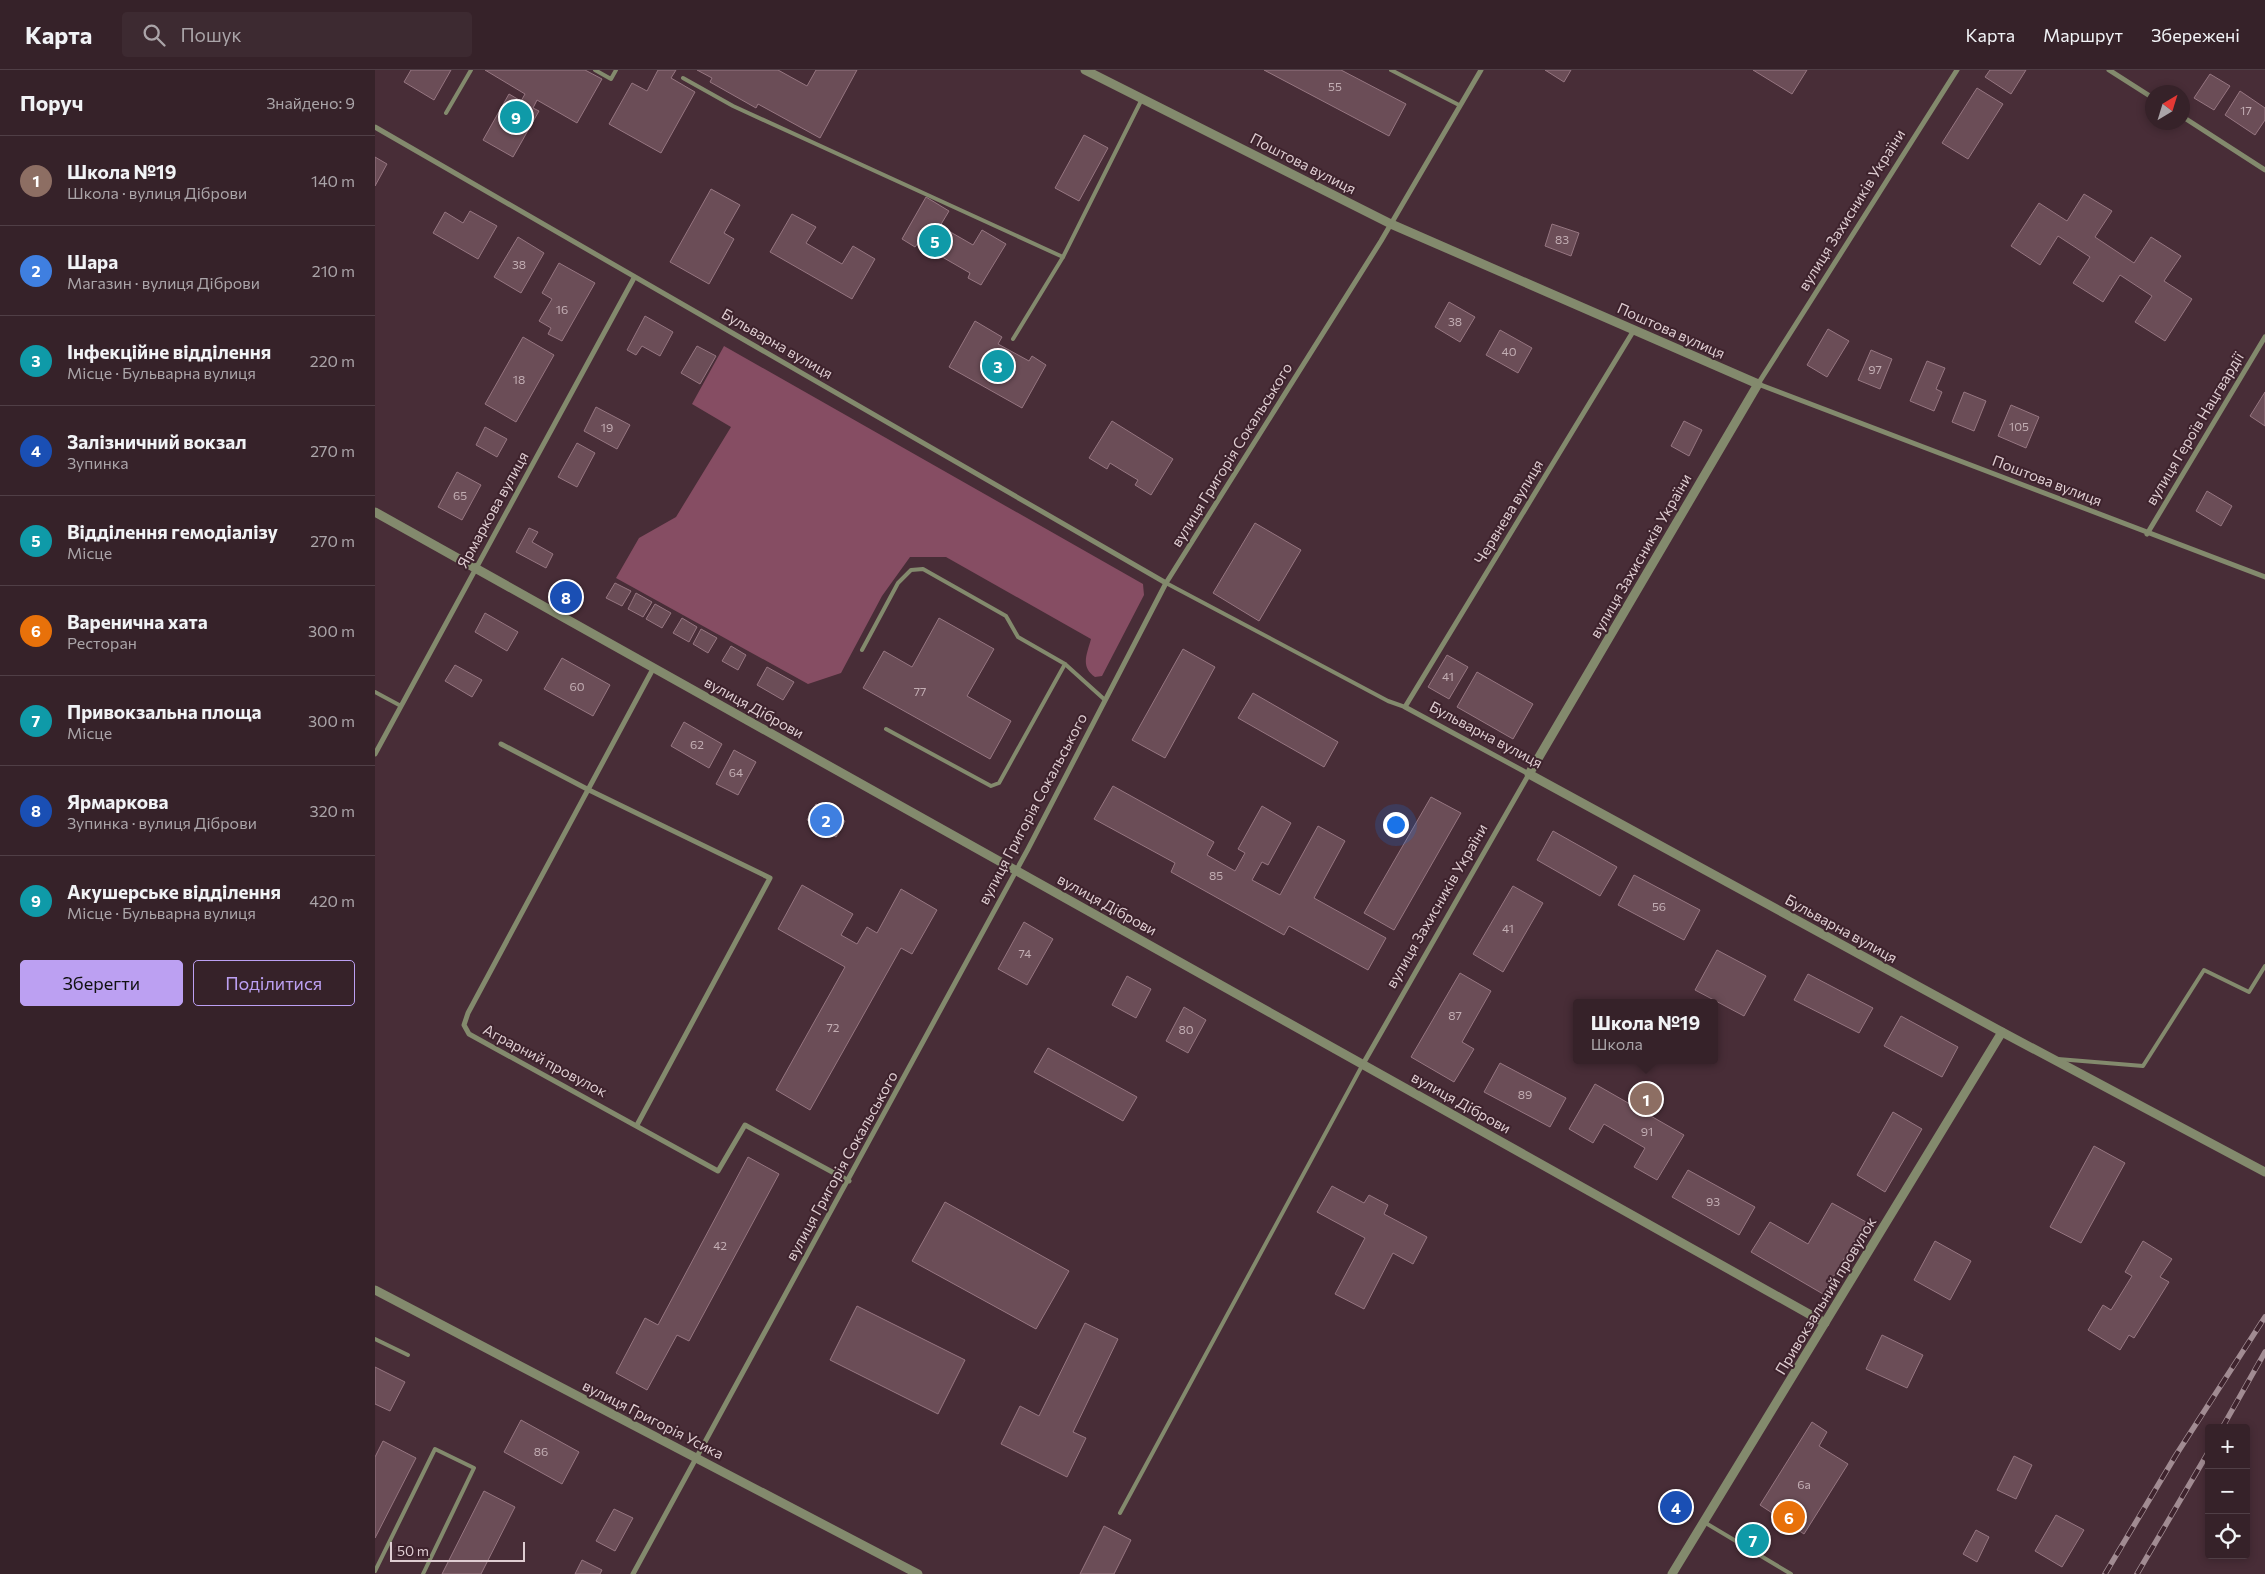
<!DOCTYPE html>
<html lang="uk">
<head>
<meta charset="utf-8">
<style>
	body { margin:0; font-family:Commissioner,sans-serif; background:#3d2a31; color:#f1f3f6 }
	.controls { position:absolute; right:15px; bottom:15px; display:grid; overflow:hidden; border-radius:5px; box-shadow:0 2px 8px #0003 }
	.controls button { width:45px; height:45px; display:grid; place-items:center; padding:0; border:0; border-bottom:1px solid #503f46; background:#362229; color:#f1f3f6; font:25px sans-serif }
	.compass { position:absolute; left:1770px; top:15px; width:45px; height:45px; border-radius:50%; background:#362229; box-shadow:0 2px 8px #0003; rotate:38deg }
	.scale { position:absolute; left:15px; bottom:12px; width:135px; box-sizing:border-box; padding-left:5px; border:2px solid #dfcdd2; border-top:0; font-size:14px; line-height:18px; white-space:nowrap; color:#dfcdd2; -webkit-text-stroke:4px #3e232d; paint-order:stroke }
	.you { position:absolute; left:1020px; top:754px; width:18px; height:18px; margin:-12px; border:4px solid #fff; border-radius:50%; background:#1a73e8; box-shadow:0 0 0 8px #1a73e833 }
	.badge { display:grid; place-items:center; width:32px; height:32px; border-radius:50%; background:#bca0f2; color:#fff; font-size:16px; font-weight:700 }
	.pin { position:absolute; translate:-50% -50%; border:2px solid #fff; box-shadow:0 1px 5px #0006 }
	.popup { position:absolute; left:1198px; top:929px; width:145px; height:65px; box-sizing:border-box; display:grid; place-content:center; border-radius:5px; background:#362229; filter:drop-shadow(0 1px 4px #0005); font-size:16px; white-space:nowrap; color:#aaa4a8 }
	.popup b { font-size:19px; color:#f1f3f6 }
	.popup::after { content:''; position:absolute; left:50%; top:100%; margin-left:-10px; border:10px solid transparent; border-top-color:#362229 }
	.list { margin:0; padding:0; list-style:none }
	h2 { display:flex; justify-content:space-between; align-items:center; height:65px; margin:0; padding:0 20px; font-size:21px }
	h2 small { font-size:16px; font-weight:400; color:#aaa4a8 }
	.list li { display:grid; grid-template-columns:32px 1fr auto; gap:15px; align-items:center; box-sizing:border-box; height:90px; padding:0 20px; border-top:1px solid #503f46 }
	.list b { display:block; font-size:19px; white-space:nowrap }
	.list p { margin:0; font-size:16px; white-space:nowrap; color:#aaa4a8 }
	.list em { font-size:16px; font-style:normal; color:#aaa4a8 }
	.actions { display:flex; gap:10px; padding:15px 20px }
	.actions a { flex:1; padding:11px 0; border:1px solid #bca0f2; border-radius:5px; text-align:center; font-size:18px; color:#bca0f2 }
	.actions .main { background:#bca0f2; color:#111 }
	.icon { flex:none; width:28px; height:28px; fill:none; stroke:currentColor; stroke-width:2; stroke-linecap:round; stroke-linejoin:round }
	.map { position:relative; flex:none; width:1890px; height:1504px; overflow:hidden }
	header { display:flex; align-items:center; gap:30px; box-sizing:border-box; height:70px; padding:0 25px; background:#362229; border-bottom:1px solid #503f46 }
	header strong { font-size:24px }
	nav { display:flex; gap:28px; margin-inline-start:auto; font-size:18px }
	.search { width:350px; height:45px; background:#3d2a31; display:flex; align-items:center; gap:12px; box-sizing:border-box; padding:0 18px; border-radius:5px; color:#aaa4a8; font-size:19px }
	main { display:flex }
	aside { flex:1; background:#362229 }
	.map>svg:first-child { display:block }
</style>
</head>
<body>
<header>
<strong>Карта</strong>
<div class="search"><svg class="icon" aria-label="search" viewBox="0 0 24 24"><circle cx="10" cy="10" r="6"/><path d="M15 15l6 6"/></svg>Пошук</div>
<nav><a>Карта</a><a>Маршрут</a><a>Збережені</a></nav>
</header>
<main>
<aside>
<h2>Поруч<small>Знайдено: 9</small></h2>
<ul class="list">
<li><span class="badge" style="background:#8d6e63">1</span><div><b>Школа №19</b><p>Школа · вулиця Діброви</p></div><em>140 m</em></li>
<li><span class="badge" style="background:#3f7fe0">2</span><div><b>Шара</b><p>Магазин · вулиця Діброви</p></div><em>210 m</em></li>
<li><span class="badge" style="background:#0f9aa8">3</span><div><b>Інфекційне відділення</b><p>Місце · Бульварна вулиця</p></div><em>220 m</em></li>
<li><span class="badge" style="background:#1a4fb4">4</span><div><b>Залізничний вокзал</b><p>Зупинка</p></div><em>270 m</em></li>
<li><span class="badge" style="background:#0f9aa8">5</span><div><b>Відділення гемодіалізу</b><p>Місце</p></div><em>270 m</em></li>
<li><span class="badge" style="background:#e8710a">6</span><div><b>Варенична хата</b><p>Ресторан</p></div><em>300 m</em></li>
<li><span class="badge" style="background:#0f9aa8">7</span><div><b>Привокзальна площа</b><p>Місце</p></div><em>300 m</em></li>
<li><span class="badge" style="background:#1a4fb4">8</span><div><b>Ярмаркова</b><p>Зупинка · вулиця Діброви</p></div><em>320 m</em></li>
<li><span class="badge" style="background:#0f9aa8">9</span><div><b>Акушерське відділення</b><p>Місце · Бульварна вулиця</p></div><em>420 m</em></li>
</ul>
<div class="actions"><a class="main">Зберегти</a><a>Поділитися</a></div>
</aside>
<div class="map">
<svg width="1890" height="1504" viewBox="0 0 1890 1504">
	<rect width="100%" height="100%" fill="#482d37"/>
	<path fill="#864d63" d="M 349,276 L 768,514 L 769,525 L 727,606 L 720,607 C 705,597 712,584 716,569 L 571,487 L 535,487 L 507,526 L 466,603 L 433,614 L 241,508 L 264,468 L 301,447 L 356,357 L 317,334 Z"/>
	<g fill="#6b4d57" stroke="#967681">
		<path d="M 36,0 L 76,0 L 59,30 L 29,12 Z"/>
		<path d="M 110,0 L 210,0 L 227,9 L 202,53 L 162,30 L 158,38 L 164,41 L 138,87 L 108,70 L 134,24 L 146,31 L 150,24 Z"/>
		<path d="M 283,0 L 301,0 L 296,8 L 320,22 L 286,83 L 234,54 L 257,13 L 272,21 Z"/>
		<path d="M 322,0 L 403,0 L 432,16 L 441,0 L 482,0 L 445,68 L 383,34 L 381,38 L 335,12 L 337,8 Z"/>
		<path d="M 889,0 L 966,0 L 1031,34 L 1014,66 Z"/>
		<path d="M 1170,0 L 1196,0 L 1189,12 Z"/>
		<path d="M 1378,0 L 1432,0 L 1417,24 Z"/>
		<path d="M 1615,0 L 1651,0 L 1636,24 L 1610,7 Z"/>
		<path d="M 1835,4 L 1855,16 L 1839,40 L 1819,28 Z"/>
		<path d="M 1602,18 L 1628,34 L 1593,89 L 1567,73 Z"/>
		<path d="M 1865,21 L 1890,38 L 1890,50 L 1880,65 L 1850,45 Z"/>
		<path d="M 709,65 L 733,78 L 704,131 L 680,118 Z"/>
		<path d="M 0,87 L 12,94 L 0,116 Z"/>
		<path d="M 336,119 L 365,135 L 349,163 L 359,169 L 334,214 L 295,192 Z"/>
		<path d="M 1709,124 L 1737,141 L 1720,167 L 1759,193 L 1776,167 L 1806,186 L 1789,211 L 1817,229 L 1790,271 L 1760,252 L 1777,226 L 1745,205 L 1728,232 L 1698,213 L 1715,187 L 1683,166 L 1665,195 L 1636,176 L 1664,133 L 1692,151 Z"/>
		<path d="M 551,127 L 574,141 L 565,156 L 598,175 L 607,160 L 631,174 L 606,215 L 593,208 L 595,203 L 543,173 L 540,177 L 527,169 Z"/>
		<path d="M 95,141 L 122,156 L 103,189 L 58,163 L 70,142 L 88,153 Z"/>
		<path d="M 417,144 L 441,157 L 431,173 L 467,194 L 478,176 L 500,189 L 477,229 L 395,182 Z"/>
		<path d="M 1177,154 L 1204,163 L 1196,186 L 1170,176 Z"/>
		<path d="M 143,167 L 169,183 L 146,223 L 119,207 Z"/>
		<path d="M 184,193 L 220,213 L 187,271 L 173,264 L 176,258 L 164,251 L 177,229 L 167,223 Z"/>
		<path d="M 1074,232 L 1100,247 L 1085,272 L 1060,257 Z"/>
		<path d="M 270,246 L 298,262 L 285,286 L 267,276 L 261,285 L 252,280 Z"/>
		<path d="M 600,251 L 627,267 L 623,274 L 654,291 L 657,286 L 671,295 L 647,338 L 574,297 Z"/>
		<path d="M 1453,259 L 1474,271 L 1452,307 L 1432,295 Z"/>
		<path d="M 1125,260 L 1157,278 L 1143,303 L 1111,285 Z"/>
		<path d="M 148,267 L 179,285 L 141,352 L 110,334 Z"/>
		<path d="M 322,276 L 341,286 L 325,314 L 306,303 Z"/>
		<path d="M 1496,280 L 1517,289 L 1505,319 L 1483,310 Z"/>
		<path d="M 1552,291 L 1570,298 L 1561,319 L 1567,322 L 1559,341 L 1535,331 Z"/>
		<path d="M 1589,322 L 1611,331 L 1599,361 L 1577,352 Z"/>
		<path d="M 1890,322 L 1890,356 L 1875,346 Z"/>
		<path d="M 1636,335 L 1664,347 L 1651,378 L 1623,366 Z"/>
		<path d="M 221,337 L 255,355 L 242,379 L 209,361 Z"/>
		<path d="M 737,351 L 798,389 L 776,425 L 760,415 L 763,410 L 748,401 L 735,393 L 732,399 L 714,388 Z"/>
		<path d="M 1309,351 L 1327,360 L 1314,386 L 1296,376 Z"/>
		<path d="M 110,357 L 132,369 L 122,387 L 101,375 Z"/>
		<path d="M 202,373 L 220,383 L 202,417 L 183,407 Z"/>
		<path d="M 82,402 L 106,415 L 87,450 L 63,437 Z"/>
		<path d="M 1832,421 L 1857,436 L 1846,456 L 1821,441 Z"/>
		<path d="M 880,453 L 926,480 L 884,551 L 838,523 Z"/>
		<path d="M 154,458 L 163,462 L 157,472 L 178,484 L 171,498 L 141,482 Z"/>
		<path d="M 240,513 L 256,521 L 247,536 L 231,528 Z"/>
		<path d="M 261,523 L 277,532 L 268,547 L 253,539 Z"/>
		<path d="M 280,534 L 296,543 L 287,558 L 271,549 Z"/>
		<path d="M 110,543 L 143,562 L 132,581 L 100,562 Z"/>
		<path d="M 307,548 L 322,557 L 314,572 L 298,563 Z"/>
		<path d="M 564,548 L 619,579 L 592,626 L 636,651 L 615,689 L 488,618 L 509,581 L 537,597 Z"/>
		<path d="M 326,559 L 342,568 L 333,583 L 318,574 Z"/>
		<path d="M 356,576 L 371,585 L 363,600 L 347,591 Z"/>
		<path d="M 808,579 L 840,597 L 790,688 L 757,670 Z"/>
		<path d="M 1072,585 L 1093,597 L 1074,629 L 1053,617 Z"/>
		<path d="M 187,588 L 235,615 L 218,646 L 169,619 Z"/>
		<path d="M 80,595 L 107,610 L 97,627 L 70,611 Z"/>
		<path d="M 392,597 L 419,612 L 408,630 L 382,615 Z"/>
		<path d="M 1102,602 L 1158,634 L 1138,669 L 1082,637 Z"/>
		<path d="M 878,623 L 963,672 L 949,697 L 863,648 Z"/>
		<path d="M 309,652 L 347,674 L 334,698 L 296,676 Z"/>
		<path d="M 359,680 L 381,692 L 363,725 L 341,714 Z"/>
		<path d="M 738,716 L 839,772 L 832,785 L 860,801 L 870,783 L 863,779 L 887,736 L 916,753 L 893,795 L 887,792 L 877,810 L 905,825 L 943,756 L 970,771 L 939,828 L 1011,868 L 993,900 L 914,856 L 909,865 L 796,802 L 800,793 L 719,749 Z"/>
		<path d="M 1056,727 L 1086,743 L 1019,860 L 989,843 Z"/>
		<path d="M 441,734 L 470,751 L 461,767 L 432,750 Z"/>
		<path d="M 1178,761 L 1242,797 L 1225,826 L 1162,790 Z"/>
		<path d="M 1259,805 L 1325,840 L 1309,870 L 1243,835 Z"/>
		<path d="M 427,815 L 478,844 L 466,865 L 482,874 L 492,857 L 502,863 L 526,819 L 562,840 L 537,884 L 526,878 L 435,1040 L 401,1020 L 470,897 L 403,859 Z"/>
		<path d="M 1138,816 L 1168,833 L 1128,902 L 1098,884 Z"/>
		<path d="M 649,852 L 678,869 L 652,915 L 623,899 Z"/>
		<path d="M 1342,880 L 1391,906 L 1369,946 L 1320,920 Z"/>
		<path d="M 1085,903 L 1116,921 L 1087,972 L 1099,979 L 1079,1012 L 1036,987 Z"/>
		<path d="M 1433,904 L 1498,938 L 1484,963 L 1419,930 Z"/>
		<path d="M 752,906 L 776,919 L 761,948 L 737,935 Z"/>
		<path d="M 809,937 L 831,950 L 813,983 L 791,971 Z"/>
		<path d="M 1526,946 L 1583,977 L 1567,1007 L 1509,976 Z"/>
		<path d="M 673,978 L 762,1027 L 748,1051 L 659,1002 Z"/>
		<path d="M 1125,993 L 1191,1028 L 1175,1057 L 1109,1022 Z"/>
		<path d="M 1220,1014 L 1309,1065 L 1282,1110 L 1259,1097 L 1270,1078 L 1229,1054 L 1218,1073 L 1194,1059 Z"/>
		<path d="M 1518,1042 L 1547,1059 L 1510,1122 L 1482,1105 Z"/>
		<path d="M 1719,1076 L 1750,1093 L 1706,1173 L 1675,1157 Z"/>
		<path d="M 373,1087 L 404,1104 L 314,1271 L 302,1265 L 272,1320 L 241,1303 L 270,1248 L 283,1255 Z"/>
		<path d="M 1313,1100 L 1380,1137 L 1364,1165 L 1297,1127 Z"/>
		<path d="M 957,1116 L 989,1133 L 994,1125 L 1013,1135 L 1009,1144 L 1052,1167 L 1038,1194 L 1018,1183 L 989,1239 L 960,1224 L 990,1168 L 942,1142 Z"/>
		<path d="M 570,1132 L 694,1201 L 661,1259 L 537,1191 Z"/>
		<path d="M 1457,1133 L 1491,1152 L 1448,1224 L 1376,1182 L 1395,1152 L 1433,1174 Z"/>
		<path d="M 1560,1171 L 1596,1191 L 1575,1230 L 1539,1210 Z"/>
		<path d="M 1768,1171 L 1797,1189 L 1785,1207 L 1794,1212 L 1759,1268 L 1754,1265 L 1745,1280 L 1713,1260 L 1728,1235 L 1736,1240 L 1757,1206 L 1750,1202 Z"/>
		<path d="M 482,1236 L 590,1290 L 563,1344 L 455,1290 Z"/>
		<path d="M 710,1253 L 743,1269 L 698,1362 L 711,1368 L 692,1407 L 626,1374 L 645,1336 L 664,1346 Z"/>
		<path d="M 1507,1265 L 1548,1285 L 1532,1318 L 1491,1299 Z"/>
		<path d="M 0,1297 L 30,1312 L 15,1341 L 0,1334 Z"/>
		<path d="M 146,1350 L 204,1382 L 187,1414 L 129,1382 Z"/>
		<path d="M 1437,1352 L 1452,1362 L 1444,1376 L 1473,1394 L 1429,1464 L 1385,1435 Z"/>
		<path d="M 8,1371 L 41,1388 L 0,1468 L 0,1387 Z"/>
		<path d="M 1639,1386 L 1657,1395 L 1641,1429 L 1622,1420 Z"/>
		<path d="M 109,1421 L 140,1437 L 106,1504 L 67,1504 Z"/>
		<path d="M 239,1439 L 258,1448 L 240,1481 L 221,1471 Z"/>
		<path d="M 1681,1445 L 1709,1460 L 1687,1497 L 1660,1481 Z"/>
		<path d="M 729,1456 L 756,1470 L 739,1504 L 705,1504 Z"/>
		<path d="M 1601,1460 L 1614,1467 L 1602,1492 L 1588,1484 Z"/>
		<path d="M 207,1490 L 227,1500 L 225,1504 L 200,1504 Z"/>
	</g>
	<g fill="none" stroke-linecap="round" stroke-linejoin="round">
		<g stroke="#838a6d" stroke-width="4">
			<path d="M 220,0 L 236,9 L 241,0"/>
			<path d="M 1016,0 L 1084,35"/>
			<path d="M 308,8 L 358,36 L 688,187"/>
			<path d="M 71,43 L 96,0"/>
			<path d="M 638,269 L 688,187 L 767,29"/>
			<path d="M 791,513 L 1013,631 L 1030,637"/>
			<path d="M 487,580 L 523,513 L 536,500 L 548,499 L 631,546 L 643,567 L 690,594 L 624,713 L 616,716 L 511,659"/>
			<path d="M 690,594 L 730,630"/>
			<path d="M 0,622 L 26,636"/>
			<path d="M 1683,989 L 1768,996 L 1829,900 L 1874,922 L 1890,896"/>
			<path d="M 0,1269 L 33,1285"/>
			<path d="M 745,1443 L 988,994"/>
			<path d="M 1329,1452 L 1416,1504"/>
			<path d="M 0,1501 L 60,1379 L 99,1398 L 48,1504"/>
		</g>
		<g stroke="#838a6d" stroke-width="5">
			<path d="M 1582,0 L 1383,314 L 1890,507"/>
			<path d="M 1734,0 L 1778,28"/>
			<path d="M 1808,47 L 1890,100"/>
			<path d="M 0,57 L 791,513"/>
			<path d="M 1772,464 L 1890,267"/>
			<path d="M 279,597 L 93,943 L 89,955 L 94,964 L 343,1101 L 370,1055 L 474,1111"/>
			<path d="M 126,674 L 214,720 L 395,808 L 262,1055"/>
			<path d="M 0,684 L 259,208"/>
			<path d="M 988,994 L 1154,704 L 1030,637 L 1259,260"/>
			<path d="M 258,1504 L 653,779 L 791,513 L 1006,171 L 1106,0"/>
		</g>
		<g stroke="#838a6d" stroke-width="9">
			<path d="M 710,0 L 1016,154 L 1383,314 L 1154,704 L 1627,962 L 1890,1102"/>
			<path d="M 0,442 L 1450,1253"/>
			<path d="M 0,1220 L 543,1504"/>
			<path d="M 1297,1504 L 1627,962"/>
		</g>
		<defs>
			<g id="rail">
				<path d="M 1847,1358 L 1890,1282"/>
				<path d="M 1730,1504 L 1801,1385 L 1890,1247"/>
				<path d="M 1762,1504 L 1834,1381"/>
			</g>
		</defs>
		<use href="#rail" stroke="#a18b92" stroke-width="5.5"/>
		<use href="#rail" stroke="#3e232d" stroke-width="4" stroke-dasharray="11" stroke-linecap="butt"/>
	</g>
	<g text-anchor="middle" stroke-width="4" stroke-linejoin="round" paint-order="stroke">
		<g font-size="12" fill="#c2adb3">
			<text x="960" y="21">55</text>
			<text x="1871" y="45">17</text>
			<text x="1187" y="174">83</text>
			<text x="144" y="199">38</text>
			<text x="187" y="244">16</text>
			<text x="1080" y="256">38</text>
			<text x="1134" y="286">40</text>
			<text x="1500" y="304">97</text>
			<text x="144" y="314">18</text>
			<text x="1644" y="361">105</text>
			<text x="232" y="362">19</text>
			<text x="85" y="430">65</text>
			<text x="1073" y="611">41</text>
			<text x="202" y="621">60</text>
			<text x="545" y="626">77</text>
			<text x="322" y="679">62</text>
			<text x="361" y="707">64</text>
			<text x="841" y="810">85</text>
			<text x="1284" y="841">56</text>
			<text x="1133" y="863">41</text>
			<text x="650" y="888">74</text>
			<text x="1080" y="950">87</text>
			<text x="458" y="962">72</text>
			<text x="811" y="964">80</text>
			<text x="1150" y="1029">89</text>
			<text x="1272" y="1066">91</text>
			<text x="1338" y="1136">93</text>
			<text x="345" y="1180">42</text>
			<text x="166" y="1386">86</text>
			<text x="1429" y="1419">6а</text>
		</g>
		<g font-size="15" fill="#dfcdd2" stroke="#3e232d">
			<text transform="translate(928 94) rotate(27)" y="5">Поштова вулиця</text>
			<text transform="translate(1477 140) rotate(-58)" y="5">вулиця Захисників України</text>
			<text transform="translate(1296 261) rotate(24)" y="5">Поштова вулиця</text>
			<text transform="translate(402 274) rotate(30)" y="5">Бульварна вулиця</text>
			<text transform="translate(1820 359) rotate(-59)" y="5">вулиця Героїв Нацгвардії</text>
			<text transform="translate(857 385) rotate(-58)" y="5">вулиця Григорія Сокальського</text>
			<text transform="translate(1672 411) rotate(21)" y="5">Поштова вулиця</text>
			<text transform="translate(118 440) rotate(-61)" y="5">Ярмаркова вулиця</text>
			<text transform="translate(1134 442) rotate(-59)" y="5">Червнева вулиця</text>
			<text transform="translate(1266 486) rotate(-60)" y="5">вулиця Захисників України</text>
			<text transform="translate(379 638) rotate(29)" y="5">вулиця Діброви</text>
			<text transform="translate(1111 665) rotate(28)" y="5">Бульварна вулиця</text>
			<text transform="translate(658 739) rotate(-62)" y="5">вулиця Григорія Сокальського</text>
			<text transform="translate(732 835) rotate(29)" y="5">вулиця Діброви</text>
			<text transform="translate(1062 836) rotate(-60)" y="5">вулиця Захисників України</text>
			<text transform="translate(1466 859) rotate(29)" y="5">Бульварна вулиця</text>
			<text transform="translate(170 991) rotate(28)" y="5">Аграрний провулок</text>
			<text transform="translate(1086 1033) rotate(29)" y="5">вулиця Діброви</text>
			<text transform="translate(467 1096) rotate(-61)" y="5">вулиця Григорія Сокальського</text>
			<text transform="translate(1451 1226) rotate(-59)" y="5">Привокзальний провулок</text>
			<text transform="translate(278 1350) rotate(27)" y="5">вулиця Григорія Усика</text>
		</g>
	</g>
</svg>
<div class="controls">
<button>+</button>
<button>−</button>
<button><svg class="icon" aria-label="locate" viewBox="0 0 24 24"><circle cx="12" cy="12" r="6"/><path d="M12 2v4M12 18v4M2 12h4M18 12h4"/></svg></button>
</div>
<svg class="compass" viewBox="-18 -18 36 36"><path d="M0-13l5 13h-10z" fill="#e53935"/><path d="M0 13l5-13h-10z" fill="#aaa4a8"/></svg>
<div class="scale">50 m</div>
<div class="you"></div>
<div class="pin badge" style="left:1271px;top:1029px;background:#8d6e63">1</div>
<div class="popup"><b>Школа №19</b>Школа</div>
<div class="pin badge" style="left:451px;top:750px;background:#3f7fe0">2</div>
<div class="pin badge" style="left:623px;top:296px;background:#0f9aa8">3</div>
<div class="pin badge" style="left:1301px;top:1437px;background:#1a4fb4">4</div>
<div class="pin badge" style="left:560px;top:171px;background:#0f9aa8">5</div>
<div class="pin badge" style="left:1414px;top:1447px;background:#e8710a">6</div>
<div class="pin badge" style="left:1378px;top:1470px;background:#0f9aa8">7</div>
<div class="pin badge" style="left:191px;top:527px;background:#1a4fb4">8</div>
<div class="pin badge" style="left:141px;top:47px;background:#0f9aa8">9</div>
</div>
</main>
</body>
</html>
